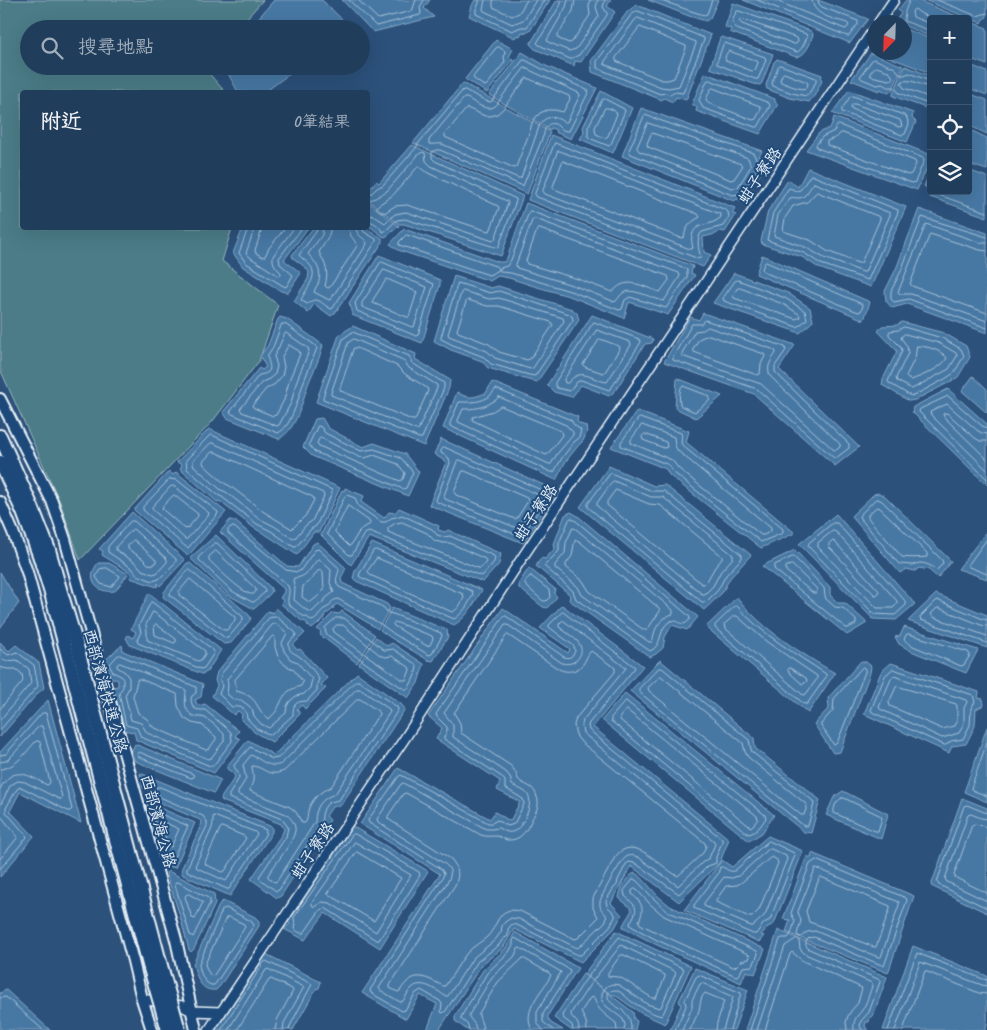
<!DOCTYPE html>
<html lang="zh-TW">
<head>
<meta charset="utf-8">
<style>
	body { margin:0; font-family:Kalam,"LXGW WenKai TC",sans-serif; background:#294462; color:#f1f3f6 }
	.controls { position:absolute; right:15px; top:15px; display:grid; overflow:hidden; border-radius:5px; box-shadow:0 5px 20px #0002 }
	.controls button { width:45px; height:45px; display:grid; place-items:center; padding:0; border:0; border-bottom:1px solid #3e5672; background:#213d5c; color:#f1f3f6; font:25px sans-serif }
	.compass { position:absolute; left:867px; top:15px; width:45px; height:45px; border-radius:50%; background:#213d5c; box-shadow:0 5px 20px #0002; rotate:203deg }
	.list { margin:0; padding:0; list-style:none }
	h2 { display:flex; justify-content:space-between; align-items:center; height:65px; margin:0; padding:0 20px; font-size:21px }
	h2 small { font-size:16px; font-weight:400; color:#a2aebb }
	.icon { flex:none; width:28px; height:28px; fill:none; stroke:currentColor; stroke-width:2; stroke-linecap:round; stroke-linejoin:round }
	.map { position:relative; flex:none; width:987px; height:1030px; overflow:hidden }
	.search { position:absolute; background:#213d5c; box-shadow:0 5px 20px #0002; left:20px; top:20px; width:350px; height:55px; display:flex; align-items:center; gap:12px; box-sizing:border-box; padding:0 18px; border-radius:28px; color:#a2aebb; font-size:19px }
	.panel { position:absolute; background:#213d5c; box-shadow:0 5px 20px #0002; left:20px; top:90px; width:350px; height:140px; border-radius:5px }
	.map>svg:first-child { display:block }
</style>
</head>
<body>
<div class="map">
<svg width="987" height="1030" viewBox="0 0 987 1030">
	<rect width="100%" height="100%" fill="#2c517b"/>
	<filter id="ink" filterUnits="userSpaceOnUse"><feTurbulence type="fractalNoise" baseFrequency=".02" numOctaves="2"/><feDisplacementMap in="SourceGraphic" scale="10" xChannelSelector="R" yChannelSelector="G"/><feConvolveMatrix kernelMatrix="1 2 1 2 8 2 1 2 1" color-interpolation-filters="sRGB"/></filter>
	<g filter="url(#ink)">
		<path fill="#4c7c87" stroke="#9ab6c0" d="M 0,0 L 263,0 L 237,29 L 29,29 L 29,66 L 209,66 L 206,70 L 225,92 L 22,92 L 22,228 L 232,228 L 222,261 L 278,305 L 259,361 L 212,422 L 80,560 L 60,502 L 0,369 Z"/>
		<g fill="#4778a4" stroke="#87a8c6">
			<path d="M 274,0 L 322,0 L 352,29 L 249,29 Z"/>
			<path d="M 342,0 L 430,0 L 424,8 L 434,17 L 373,32 Z"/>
			<path d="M 475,0 L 550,0 L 530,31 L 525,33 L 522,32 L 520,36 L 517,35 L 515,38 L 469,16 C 472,8 470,8 475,0 Z"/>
			<path d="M 557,0 L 611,0 L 607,6 L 615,12 L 581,62 L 575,61 L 574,66 L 535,49 L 530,44 Z"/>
			<path d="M 648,0 L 718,0 L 710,18 L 706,21 L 689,16 Z"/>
			<path d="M 743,0 L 818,0 L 868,19 L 850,43 Z"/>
			<path d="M 906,0 L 917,0 L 964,19 L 931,19 L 931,37 L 905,26 L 904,22 L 895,22 L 901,13 L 898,10 Z"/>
			<path d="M 924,0 L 987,0 L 987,17 L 983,19 L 981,23 Z"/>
			<path d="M 733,3 L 811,31 L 813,34 C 811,43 806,56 796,57 L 730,32 L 731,29 L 729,28 L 727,29 L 725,27 Z"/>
			<path d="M 637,5 L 711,35 L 686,100 L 676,97 L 673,102 L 664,98 L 662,100 L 592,72 L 591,61 L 628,11 Z"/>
			<path d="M 968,21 L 987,28 L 987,65 L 968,58 L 970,52 L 968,51 Z"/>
			<path d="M 905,29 L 931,39 L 931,73 L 883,55 L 884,53 L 904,52 Z"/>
			<path d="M 722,37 L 773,54 L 762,83 L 760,85 L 754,84 L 710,68 L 720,38 Z"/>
			<path d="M 496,40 L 513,49 L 509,57 L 513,60 L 487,93 L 465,79 Z"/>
			<path d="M 522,52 L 546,66 L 597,88 L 571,139 L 555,132 L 556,130 L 551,128 L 550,130 L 489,95 Z"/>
			<path d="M 871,53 L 903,66 L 892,91 L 888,93 L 880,89 L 879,91 L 851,80 Z"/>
			<path d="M 777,59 L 822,75 L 821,78 L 822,81 L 815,95 L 809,102 L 790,98 L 767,89 L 766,85 L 774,62 Z"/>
			<path d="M 968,64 L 987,72 L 987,95 L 968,88 Z"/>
			<path d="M 224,66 L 300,66 L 265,92 L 238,92 Z"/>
			<path d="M 905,66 L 931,76 L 931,110 L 893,96 L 893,94 Z"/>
			<path d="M 705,73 L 775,99 L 775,102 L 778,104 L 760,134 L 696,111 L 697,107 L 692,104 Z"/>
			<path d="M 463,83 L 550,132 L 527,194 L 413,143 Z"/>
			<path d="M 849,90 L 913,113 L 912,118 L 916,122 L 907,142 L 832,113 Z"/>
			<path d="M 601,91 L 632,108 L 613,153 L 580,139 L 584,132 L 583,127 Z"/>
			<path d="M 968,93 L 987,100 L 987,134 L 968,125 Z"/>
			<path d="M 641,108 L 762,151 L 759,156 L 764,159 L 762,162 L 766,165 L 742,201 L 737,199 L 734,201 L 622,156 Z"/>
			<path d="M 834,117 L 931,155 L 931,159 L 917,190 L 806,150 L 819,133 L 831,127 Z"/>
			<path d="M 968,129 L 987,138 L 987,170 L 968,164 Z"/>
			<path d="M 551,135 L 735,208 L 732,213 L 736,215 L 725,232 L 720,231 L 716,234 L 703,237 L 704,252 L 711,255 L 703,267 L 528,200 Z"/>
			<path d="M 412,145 L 523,196 L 501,256 L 404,224 L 399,224 L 368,200 L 368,191 L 376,181 L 379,183 Z"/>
			<path d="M 808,168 L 906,207 L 871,287 L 819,268 L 802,257 L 762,244 L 761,241 L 768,211 L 788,180 L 798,187 Z"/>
			<path d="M 968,170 L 987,177 L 987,217 L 930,197 L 928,194 L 930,190 L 924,186 L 931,171 L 931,191 L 968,191 Z"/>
			<path d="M 368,202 L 399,226 L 387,236 L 384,237 L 368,225 Z"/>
			<path d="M 526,203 L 693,266 L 691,273 L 695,275 L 668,315 L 629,302 L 624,318 L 572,297 L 534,286 L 509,278 L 498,276 L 490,281 L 398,250 L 390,244 L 404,229 L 499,262 L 504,262 L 507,258 Z"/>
			<path d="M 919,209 L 987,233 L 987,333 L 907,304 L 892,308 L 886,301 L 885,291 L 896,269 Z"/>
			<path d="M 243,228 L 308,228 L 284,260 L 301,273 L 288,293 L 281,291 L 243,267 L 233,253 Z"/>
			<path d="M 313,228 L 366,228 L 382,238 L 382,243 L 335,313 L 331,316 L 314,304 L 308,313 L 294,301 L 308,279 L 309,272 L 305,267 L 293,258 L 292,255 Z"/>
			<path d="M 379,255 L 440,280 L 440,285 L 422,343 L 352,315 L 352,310 L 349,303 Z"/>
			<path d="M 762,255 L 870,302 L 864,320 L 756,274 Z"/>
			<path d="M 734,273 L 788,293 L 810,308 L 813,321 L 800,333 L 713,303 Z"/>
			<path d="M 454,276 L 491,288 L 498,286 L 572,309 L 577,313 L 579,320 L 537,382 L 528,380 L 488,368 L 482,361 L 451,350 L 434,341 Z"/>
			<path d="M 703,313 L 795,345 L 779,369 L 859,447 L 835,466 L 754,394 L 664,362 L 690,317 L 699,320 Z"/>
			<path d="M 592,315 L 653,339 L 652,343 L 645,344 L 615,391 L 609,396 L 581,385 L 572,397 L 554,392 L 547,385 Z"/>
			<path d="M 280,317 L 287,319 L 323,345 C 320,358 314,370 309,382 C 302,401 298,428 279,439 L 227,418 L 223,412 L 259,368 L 262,370 L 266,367 L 260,356 L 268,345 L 278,319 Z"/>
			<path d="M 902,322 L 944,333 L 966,346 L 970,357 L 958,377 L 948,383 L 915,400 L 909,401 L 882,385 L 883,379 L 897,351 L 878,331 L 882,326 L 897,325 Z"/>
			<path d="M 353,326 L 416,354 L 415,359 L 450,380 L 449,388 L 424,446 L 316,402 L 339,335 Z"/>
			<path d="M 973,376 L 987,389 L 987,413 L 962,391 Z"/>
			<path d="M 677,378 L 722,396 L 696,418 L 675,408 Z"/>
			<path d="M 492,382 L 578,417 L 577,421 L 580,424 L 586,426 L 587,432 L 583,441 L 578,446 L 566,461 L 556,480 L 443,428 L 457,392 C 469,400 474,397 486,393 Z"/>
			<path d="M 948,389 L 987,424 L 987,485 L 912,412 L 913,407 Z"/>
			<path d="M 637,411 L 689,431 L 686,442 L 795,533 L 761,548 L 669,475 L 666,469 L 611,447 Z"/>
			<path d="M 322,418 L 328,428 L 363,447 L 374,443 L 405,454 L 419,472 L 408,496 L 312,456 L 303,447 L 315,419 Z"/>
			<path d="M 209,429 L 340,488 L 319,532 L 314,532 L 297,555 L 268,536 L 254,528 L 219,501 L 217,502 L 180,469 L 182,465 L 177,462 Z"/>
			<path d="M 441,439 L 557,491 L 523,543 L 429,505 L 446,462 L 434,454 Z"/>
			<path d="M 609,466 L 654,486 L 665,485 L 751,555 L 730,578 L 722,593 L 704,610 L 580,507 Z"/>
			<path d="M 169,471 L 173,475 L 176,472 L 226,512 L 188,556 L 134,510 Z"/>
			<path d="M 345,488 L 364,496 L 361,502 L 384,518 L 389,512 L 395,513 L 399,508 L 439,526 L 438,530 L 445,532 L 448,530 L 501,554 L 499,564 L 483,582 L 369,537 L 351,565 L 321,535 L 342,490 L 344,491 Z"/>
			<path d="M 878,493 L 885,496 L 951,561 L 938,578 L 929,570 L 919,568 L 915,571 L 906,569 L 900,573 L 851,516 L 874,494 Z"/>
			<path d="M 132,512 L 185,560 L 160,586 L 158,583 L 157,587 L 130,578 L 131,573 L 102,555 L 103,551 L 99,549 Z"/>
			<path d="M 571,512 L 578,516 L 698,617 L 687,630 L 672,625 L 665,637 L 663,648 L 656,654 L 650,657 L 569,600 L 570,595 L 536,566 L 541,558 L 545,559 L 555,548 L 554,544 L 565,515 Z"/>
			<path d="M 836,514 L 915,604 L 896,620 L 873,619 L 799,544 Z"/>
			<path d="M 230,520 L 235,521 L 287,566 L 298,567 L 313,544 L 317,542 L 346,568 L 341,578 L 342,583 L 387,604 L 390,608 L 378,629 L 337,604 L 334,606 L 333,609 L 328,613 L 326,613 L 324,616 L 325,618 L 312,629 L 307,625 L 308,624 L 304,621 L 303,622 L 281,604 L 283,600 L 280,598 L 284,592 L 284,589 L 222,534 L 220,532 Z"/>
			<path d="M 987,531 L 987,579 L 958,569 Z"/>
			<path d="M 216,535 L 270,587 L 272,591 L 270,594 L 254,609 L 230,596 L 190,558 Z"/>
			<path d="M 372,543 L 482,590 C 474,603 468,617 454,625 L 445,621 L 356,581 L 353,578 L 355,571 Z"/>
			<path d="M 795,550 L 830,587 L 830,595 L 838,603 L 845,603 L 867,623 L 847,635 L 762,566 Z"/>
			<path d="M 98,563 L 109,563 L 128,574 L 115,591 C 96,594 85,579 98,563 Z"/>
			<path d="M 187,563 L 190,563 L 249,615 L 251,619 L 231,643 L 224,644 L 163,597 L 164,592 Z"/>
			<path d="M 529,568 L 555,589 L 554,593 L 557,597 L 547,608 L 543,607 L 519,588 L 519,583 Z"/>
			<path d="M 0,572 L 19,603 L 0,628 Z"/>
			<path d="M 149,593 L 221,650 L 207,672 L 202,674 L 130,645 L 126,638 L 128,635 L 133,638 L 136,632 L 131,629 Z"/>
			<path d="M 936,594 L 987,615 L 987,648 L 908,621 Z"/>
			<path d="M 737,597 C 760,628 802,654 835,673 L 808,713 L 706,627 Z"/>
			<path d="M 562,605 L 643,666 L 593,727 L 729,839 L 720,862 L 679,902 L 631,866 L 611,903 L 622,915 L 614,929 L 581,962 L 514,929 L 503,948 L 482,964 L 441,1027 L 440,1030 L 427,1030 L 437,1004 L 420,995 L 406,1019 L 362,993 L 440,874 L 360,824 L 398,768 L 490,819 L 495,812 L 510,821 L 520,802 L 497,790 L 500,781 L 436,739 L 442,728 L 428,716 L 503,608 L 568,653 L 570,649 L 540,628 Z"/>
			<path d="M 276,608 L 305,633 L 293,645 L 297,650 L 300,649 L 327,678 L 321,685 L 326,688 L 305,709 L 302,705 L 297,709 L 300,714 L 272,742 L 254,732 L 250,727 L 241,720 L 242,714 L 238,711 L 234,715 L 212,696 L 217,686 L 215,680 L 217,672 L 268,611 L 273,613 Z"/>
			<path d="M 392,608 L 447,630 L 448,637 L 433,661 L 428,660 L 391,638 L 380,630 Z"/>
			<path d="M 342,611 L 375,635 L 357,663 L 320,635 L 321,632 L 317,629 L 333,613 L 339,614 Z"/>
			<path d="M 904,627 L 978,650 L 966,673 L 911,651 L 899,644 L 895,637 L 900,636 Z"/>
			<path d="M 376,637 L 387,646 L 392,643 L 424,664 L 418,683 L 408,698 L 359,664 Z"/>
			<path d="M 0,642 L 9,651 L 16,645 L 39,663 L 44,688 L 38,693 L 0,737 Z"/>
			<path d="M 122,645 L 123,651 L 203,684 L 201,697 L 195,700 L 198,706 L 205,704 L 239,731 L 235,736 L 240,739 L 214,773 L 136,740 L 134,732 L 122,730 L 112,687 L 118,686 L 118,680 L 110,677 L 102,663 Z"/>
			<path d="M 660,660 L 754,738 L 755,748 L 820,800 L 811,833 L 804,832 L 630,691 Z"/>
			<path d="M 861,661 L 866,662 L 871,666 L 870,673 L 840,752 L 833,753 L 814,724 L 829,708 L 828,698 Z"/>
			<path d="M 891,663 L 979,692 L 978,698 L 983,699 L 984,705 L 976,709 L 975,726 L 966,744 L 952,746 L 949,753 L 864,714 L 881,672 Z"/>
			<path d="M 357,673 L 401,704 L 405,709 L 341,805 L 332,807 L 326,816 L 330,820 L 281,896 L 277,898 L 251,879 L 282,834 L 284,829 L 281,824 L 222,801 L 221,798 L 235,777 L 233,773 L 227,769 L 227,766 L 248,740 L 274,755 Z"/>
			<path d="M 625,693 L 774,815 L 762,833 L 749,841 L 602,720 Z"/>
			<path d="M 48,700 L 81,823 L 20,792 L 10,811 L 34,836 L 0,877 L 0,752 Z"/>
			<path d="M 987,727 L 987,802 L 964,792 Z"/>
			<path d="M 135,744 L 221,780 L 214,793 L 135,761 L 131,752 Z"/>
			<path d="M 140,773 L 272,827 L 272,832 L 269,837 L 230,896 L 183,875 L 181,870 L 202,823 L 200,820 L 155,801 L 151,791 L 143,788 Z"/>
			<path d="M 843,791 L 888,814 L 881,839 L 826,815 L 834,797 Z"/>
			<path d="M 962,798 L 987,808 L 987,913 L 931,886 Z"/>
			<path d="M 145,805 L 153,805 L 195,823 L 175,868 L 161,864 Z"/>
			<path d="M 352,826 L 428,871 L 380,948 L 325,913 L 305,940 L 284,929 L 290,924 L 286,920 Z"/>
			<path d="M 768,836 L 803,851 L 774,924 L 768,927 L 761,935 L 764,936 L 759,942 L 684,910 L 722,860 L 732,867 Z"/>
			<path d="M 812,853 L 914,896 L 888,973 L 786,932 L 790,920 L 783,919 L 807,856 L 811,858 Z"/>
			<path d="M 168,871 L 214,894 L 215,904 L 194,949 L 191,952 L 189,950 L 180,916 L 166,873 Z"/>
			<path d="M 635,873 L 641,877 L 658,896 L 670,906 L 765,949 L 755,974 L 746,971 L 741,983 L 655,944 L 623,927 L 623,925 L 632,910 L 630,907 L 619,898 C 620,889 626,876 635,873 Z"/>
			<path d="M 223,901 L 255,917 L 259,921 L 259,926 L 220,986 L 216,990 C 200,992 197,977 193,964 L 220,903 Z"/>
			<path d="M 778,930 L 887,977 L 873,1016 L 870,1017 L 869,1022 L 866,1022 L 865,1026 L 867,1029 L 867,1030 L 745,1030 Z"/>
			<path d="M 616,931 L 691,966 L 665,1024 L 639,1012 L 637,1010 L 633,1008 L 615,995 L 612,995 L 584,974 Z"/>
			<path d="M 515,932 L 578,968 L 548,1015 L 548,1019 L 551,1023 L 563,1030 L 467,1030 L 455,1021 L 455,1016 L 483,970 L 505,949 Z"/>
			<path d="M 913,946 L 987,976 L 987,1024 L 985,1030 L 883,1030 Z"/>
			<path d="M 264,953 L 321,982 L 319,988 L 316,989 L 293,1030 L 215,1030 Z"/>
			<path d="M 695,968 L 748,990 L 734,1030 L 670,1030 L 681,1005 L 679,1001 Z"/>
			<path d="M 583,974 L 633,1012 L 634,1019 L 637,1021 L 635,1030 L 571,1030 L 554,1018 Z"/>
			<path d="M 6,990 L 50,1030 L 0,1030 L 0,993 Z"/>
		</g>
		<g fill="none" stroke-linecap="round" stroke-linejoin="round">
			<g stroke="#a8c1d6" stroke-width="1">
				<path d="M 349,0 L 376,26 L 420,15 L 421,13 L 420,7 L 424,0"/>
				<path d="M 358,0 L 378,19 L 412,11 L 416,0"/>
				<path d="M 479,0 L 479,3 L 476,9 L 476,14 L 512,31 L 521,27 L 527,27 L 544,0"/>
				<path d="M 485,0 L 483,9 L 484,11 L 512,24 L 524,20 L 536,0"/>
				<path d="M 493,0 L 493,7 L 512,16 L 519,13 L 527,0"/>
				<path d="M 561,0 L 561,4 L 537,43 L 539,45 L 570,59 L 579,55 L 607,15 L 607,13 L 603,7 L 605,0"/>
				<path d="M 568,0 L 566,7 L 547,40 L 548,42 L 569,51 L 576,49 L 599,16 L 596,7 L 598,0"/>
				<path d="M 575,0 L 573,11 L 557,36 L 559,39 L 569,43 L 572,42 L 590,15 L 589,7 L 590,0"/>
				<path d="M 660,0 L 691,11 L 704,15 L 707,14 L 712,0"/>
				<path d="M 757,0 L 847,36 L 849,36 L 858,24 L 858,21 L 822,7 L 819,4 L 818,0"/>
				<path d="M 774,0 L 845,29 L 847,28 L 849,25 L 847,23 C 835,19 813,16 812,0"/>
				<path d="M 909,0 C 909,4 907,5 906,9 C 905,10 904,19 904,21 L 931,31"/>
				<path d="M 937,0 L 977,16 L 987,13"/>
				<path d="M 638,11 L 704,38 L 704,40 L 683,93 L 675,92 L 670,95 L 665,93 L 660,94 L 597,68 L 597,61 L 631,15 Z"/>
				<path d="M 739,11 L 806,34 L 807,37 C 805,42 802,50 797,52 L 737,29 L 732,22 L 736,12 Z"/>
				<path d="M 638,18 L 696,42 L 696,44 L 679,86 L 669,88 L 661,87 L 604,64 L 605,61 L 635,20 Z"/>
				<path d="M 741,19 L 797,38 L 798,41 L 796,44 L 794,44 L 742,24 L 739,21 Z"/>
				<path d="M 931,24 L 913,17 L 912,11 L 915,9 L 920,13 L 933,19"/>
				<path d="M 640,27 L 686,46 L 686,48 L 674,78 L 668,80 L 662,80 L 616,61 L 616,58 Z"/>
				<path d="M 725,43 L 765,57 L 766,60 L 758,79 L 755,79 L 717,64 L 717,62 L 723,45 Z"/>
				<path d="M 499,47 L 505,51 L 504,57 L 505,62 L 487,85 L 484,86 L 474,79 L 473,77 L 496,48 Z"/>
				<path d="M 729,51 L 757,61 L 758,63 L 755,70 L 752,71 L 726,61 C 724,58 726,53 729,51 Z"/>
				<path d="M 780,65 L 816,78 L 816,82 L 808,95 L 806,96 L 792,93 L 773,86 L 772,83 L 778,67 Z"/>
				<path d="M 876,67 C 883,69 892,71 893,79 L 889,80 L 871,76 L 870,73 L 874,68 Z"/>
				<path d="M 525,68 L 579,93 L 580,95 L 567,122 L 564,122 C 555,116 547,115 540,124 L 521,178 L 518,178 L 442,144 C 438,143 433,145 429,144 L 429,140 L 464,98 L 467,98 C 479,105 493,117 501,98 Z"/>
				<path d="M 784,73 L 807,82 L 808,84 C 807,85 807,87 806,88 C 802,91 786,84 781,82 L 780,80 L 782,75 Z"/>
				<path d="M 527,78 L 569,96 L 570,99 L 563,112 L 555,110 L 547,110 L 540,113 L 535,118 L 532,123 L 530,131 L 516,167 L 514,168 L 445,137 L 445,134 L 467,108 L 485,116 L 491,116 L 497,114 L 504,108 L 508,102 Z"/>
				<path d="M 710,80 L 769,103 L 770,106 L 758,127 L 755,127 L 703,108 L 699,100 L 707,81 Z"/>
				<path d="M 931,81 L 927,80 L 909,73 L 904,75 L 901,75 L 895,68 L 874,59 L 872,60 L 860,77 L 862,79 L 877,85 L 882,84 L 888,87 L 894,87 L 899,93 L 931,105"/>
				<path d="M 931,87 C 920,86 914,79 903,81 L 901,83 L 904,88 L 931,98"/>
				<path d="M 713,88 L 760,106 L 761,109 L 756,119 L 753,120 L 708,103 L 706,99 L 711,89 Z"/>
				<path d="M 853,96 L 906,116 L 909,124 L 905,134 L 902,135 L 842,112 L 842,109 L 850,97 Z"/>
				<path d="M 605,99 L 624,109 L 625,111 L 611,144 L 609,146 L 589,138 L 588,136 L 588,127 L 602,100 Z"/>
				<path d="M 853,104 L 855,104 L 900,120 L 902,126 L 899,127 L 852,109 L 851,107 Z"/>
				<path d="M 605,108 C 609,107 616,111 617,114 L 608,136 L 605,138 L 596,134 L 595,128 Z"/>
				<path d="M 645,115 L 753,153 L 758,162 L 759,167 L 741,194 L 732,195 L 631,154 L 629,151 Z"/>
				<path d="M 648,123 L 748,158 L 751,166 L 738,187 L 732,188 L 639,151 L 637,148 Z"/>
				<path d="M 839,125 L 923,158 L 924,161 L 915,182 L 912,183 L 817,148 L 816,145 L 822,137 L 834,131 L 837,126 Z"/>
				<path d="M 652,133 L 741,164 L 742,167 L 734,179 L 731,180 L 648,147 L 647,144 Z"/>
				<path d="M 841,133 L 843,133 L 915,161 L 916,164 L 911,174 L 908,175 L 827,145 L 827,141 L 837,137 Z"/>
				<path d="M 555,143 L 726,210 L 728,212 L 729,217 L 723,226 L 702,232 C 696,237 698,250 701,257 L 699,259 L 537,197 L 535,194 Z"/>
				<path d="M 558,151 L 560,151 L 720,214 L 721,217 C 718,220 714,222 711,223 C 703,226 694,225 692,236 C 691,239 692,244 693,248 L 690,249 L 545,194 L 543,191 Z"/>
				<path d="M 563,161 L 698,214 L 700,217 C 691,222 686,226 684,237 L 681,238 L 554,189 L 553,187 Z"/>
				<path d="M 419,166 L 428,173 L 498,206 L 499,208 L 490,231 L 488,231 L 407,205 L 395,206 L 384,213 L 377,209 L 377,206 L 393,195 Z"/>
				<path d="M 811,175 L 898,210 L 898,212 L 868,280 L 821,264 L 804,253 L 767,240 L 773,213 L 788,189 L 790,188 L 796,191 L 800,190 Z"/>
				<path d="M 814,183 L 890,213 L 890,215 L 865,272 L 863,272 L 824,258 L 805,247 L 774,236 L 778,215 L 790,198 C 793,197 796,198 799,198 C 807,197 809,188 814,183 Z"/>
				<path d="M 935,191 L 936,194 L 987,212"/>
				<path d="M 817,192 L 880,217 L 880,219 L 861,263 L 858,263 L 827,251 L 810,240 L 783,231 L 785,218 L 793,206 L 807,202 Z"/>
				<path d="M 368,194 L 372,193 L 377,188 L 383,185 L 416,148 L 418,144 L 463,90 L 465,90 L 486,101 L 491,102 L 523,60 L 525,60 L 544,70 L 589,91 L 569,131 C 566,131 564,131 561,129 C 560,128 559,127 558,126 C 551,120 544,126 544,134 L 523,186 L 440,150 L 436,150 L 432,152 L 432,158 L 435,161 L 516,199 L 516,201 L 498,248 L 405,219 L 397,220 L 384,232 L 382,231 C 379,226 373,221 368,221"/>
				<path d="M 368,200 C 375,200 381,194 387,191 L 419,154 L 423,152 L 425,153 L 426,161 L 431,166 L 507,201 L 508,203 L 495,239 L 493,241 L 406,212 L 395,214 L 385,223 L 374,216 L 368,215"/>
				<path d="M 530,211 L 685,268 L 687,270 L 687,277 L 666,308 L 630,297 L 625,300 L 622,309 L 619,310 L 573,292 L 511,273 L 501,272 L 500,270 L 500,268 L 507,266 L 511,260 L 529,212 Z"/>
				<path d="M 533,219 L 536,219 L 679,273 L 680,276 L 664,301 C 653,299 632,287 623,293 C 620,295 618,299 615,302 L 575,286 L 517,268 L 516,265 Z"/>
				<path d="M 248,228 L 239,253 L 246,263 L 285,287 L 287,286 L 293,275 L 280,264 L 279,258 L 302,228"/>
				<path d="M 254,228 L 253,233 L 246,253 L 251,258 L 279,276 L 281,275 L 281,273 C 276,267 272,264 273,256 L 294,228"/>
				<path d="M 262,228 L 260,235 L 255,250 L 256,253 L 263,257 L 265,256 L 269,248 L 285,228"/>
				<path d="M 317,228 L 316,232 L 299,255 C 302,259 305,260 308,263 C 321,275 306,288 301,300 L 307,304 C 318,295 320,303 331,309 L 333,308 L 376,241 L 376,239 L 364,232 L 362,228"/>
				<path d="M 323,228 L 322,235 L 308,254 C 316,263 323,271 318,284 C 316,287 315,289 314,292 L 329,300 L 331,299 L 367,244 C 366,237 357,238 356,228"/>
				<path d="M 331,228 L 328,238 L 319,252 C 326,266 329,270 325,286 L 328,288 L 330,287 L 357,246 C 355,239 349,237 349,228"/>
				<path d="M 540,229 L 668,276 L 669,280 L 660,292 C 648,289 633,279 621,285 C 617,287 615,290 612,292 L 578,279 L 527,264 L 526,261 L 537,230 Z"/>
				<path d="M 407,235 L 498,267 L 499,270 L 489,275 L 399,245 L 399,242 L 405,236 Z"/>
				<path d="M 987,237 L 922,217 L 901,271 L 891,291 L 891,299 L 894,302 L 909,299 L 987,328"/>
				<path d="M 987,243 L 982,243 L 926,224 L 898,292 L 900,294 L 911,294 L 987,321"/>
				<path d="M 987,251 L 980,250 L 930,234 L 910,284 L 912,286 L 987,313"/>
				<path d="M 382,262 L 434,284 L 418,335 L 416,336 L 357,311 L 355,303 L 380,263 Z"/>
				<path d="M 766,262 L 862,304 L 863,306 L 861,311 L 858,312 L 764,272 L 762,269 L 764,264 Z"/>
				<path d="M 384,270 L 427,287 L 414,327 L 412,327 L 362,307 L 362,303 Z"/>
				<path d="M 387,279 L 417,292 L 409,317 L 407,317 L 373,303 L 373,300 Z"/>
				<path d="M 738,280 L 785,298 L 805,311 L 807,319 L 799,326 L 797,327 L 724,301 L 723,298 L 735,281 Z"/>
				<path d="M 458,283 L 490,293 L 499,291 L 569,314 L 572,316 L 573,320 L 535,376 L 529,375 L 491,364 L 484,357 L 453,345 L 441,339 L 441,337 L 457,285 Z"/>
				<path d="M 738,288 L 740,288 L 783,304 L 799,314 L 800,317 L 796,319 L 734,298 L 733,295 Z"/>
				<path d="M 463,291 L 489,299 L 499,298 L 563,318 L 564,321 L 533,368 L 530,369 L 495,358 L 487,351 L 449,336 L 448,334 L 461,293 Z"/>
				<path d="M 468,300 L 487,306 L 499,306 L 551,322 L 553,325 L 530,359 L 527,360 L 499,352 L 489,344 L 458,332 L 457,330 L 466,302 Z"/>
				<path d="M 705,320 L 785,347 L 786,350 L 775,366 L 775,372 L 849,444 L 849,448 L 836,458 L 834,458 L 757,389 L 673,360 L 673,357 L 692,324 L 701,324 Z"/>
				<path d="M 594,322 L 639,339 L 641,342 L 612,387 L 609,390 L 581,380 L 577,382 L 570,391 L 557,388 L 555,385 L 555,383 Z"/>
				<path d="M 282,324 L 285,324 L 316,346 L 317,348 C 313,359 308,370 304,381 C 299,395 292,427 278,433 L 232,414 L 230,412 L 259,375 C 274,373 270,367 267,356 L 273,347 Z"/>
				<path d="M 708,327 L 775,350 L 776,353 C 771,361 766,366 770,376 L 840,444 L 840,447 L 836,450 L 834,450 L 761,384 L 682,356 L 682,353 L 695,331 L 703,330 Z"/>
				<path d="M 904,327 L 942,338 L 961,349 L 964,356 L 954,373 L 945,379 L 913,396 L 909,395 L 889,383 L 888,381 L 902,351 L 901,347 L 889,335 L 889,332 L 890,331 L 898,330 Z"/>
				<path d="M 597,330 L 630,342 L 631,345 L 607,382 C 591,380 581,366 568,383 L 565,383 L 564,380 Z"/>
				<path d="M 353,332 L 409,356 L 412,363 L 444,383 L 444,388 L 422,438 L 419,438 L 323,399 L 323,397 L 343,339 Z"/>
				<path d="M 286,333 L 308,348 L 309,351 L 297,380 L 291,403 L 279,425 L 277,426 L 242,412 L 240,409 L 262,382 L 269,379 L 275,374 L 277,366 L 274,356 L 278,349 L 284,335 Z"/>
				<path d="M 905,334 L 939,343 L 956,353 L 957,356 L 949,369 L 912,389 L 897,381 L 896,378 L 908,353 L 907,346 L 901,338 L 902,336 Z"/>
				<path d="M 709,335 L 764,354 L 765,356 L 761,364 L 760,374 L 757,375 L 694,352 L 693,349 L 699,339 Z"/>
				<path d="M 354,339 L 403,360 L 409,368 L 437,385 L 437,388 L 418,430 L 416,430 L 331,395 L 331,393 L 348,343 Z"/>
				<path d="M 600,339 L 619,346 L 620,348 L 605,372 L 603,373 L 585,367 L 583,365 Z"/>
				<path d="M 289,345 L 299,351 L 300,354 L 290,378 L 284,400 L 276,415 L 273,416 L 254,408 L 252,406 L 266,389 L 275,384 L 282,376 L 284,367 L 282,357 Z"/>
				<path d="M 917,346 C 927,346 941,350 947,358 C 942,368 922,376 911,380 L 907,378 L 906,376 L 915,358 Z"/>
				<path d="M 354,348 L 357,348 L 397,366 L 405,374 L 427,388 L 428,391 L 415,420 L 412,420 L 341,391 L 340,389 Z"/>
				<path d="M 683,386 L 709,396 L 710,400 L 695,412 L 681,406 C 678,401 680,393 681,388 Z"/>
				<path d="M 496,389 L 571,420 L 574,425 L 581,430 L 579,438 L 574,442 L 562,458 L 554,472 L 551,472 L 450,426 L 450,423 L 459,402 C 469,402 477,403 487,398 C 491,396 493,392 496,389 Z"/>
				<path d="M 499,397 L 566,425 L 573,432 L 573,435 L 557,454 L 551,464 L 549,464 L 458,422 L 458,420 L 463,409 C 473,409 484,408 492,402 C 495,401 497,399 499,397 Z"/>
				<path d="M 501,406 L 561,431 L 562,435 L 548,454 L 546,455 L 472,420 L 473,417 L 493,411 Z"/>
				<path d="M 640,418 L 681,433 C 683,438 679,442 683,446 L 783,529 L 783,533 L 761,542 L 673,472 L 669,465 L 621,446 L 621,442 L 638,419 Z"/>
				<path d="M 642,425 L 674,437 L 675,446 L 678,451 L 771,528 L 771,531 L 764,535 L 761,535 L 678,468 L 672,460 L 631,443 L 631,440 Z"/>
				<path d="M 318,426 L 321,427 L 325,433 L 361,451 L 374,449 L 401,458 L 413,472 L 406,488 L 403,489 L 315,452 L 309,445 Z"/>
				<path d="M 987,428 L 982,426 L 948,396 L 920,409 L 919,411 L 920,413 L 987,479"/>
				<path d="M 645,434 L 666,442 L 667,447 L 664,448 L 643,440 L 642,437 Z"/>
				<path d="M 987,434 L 982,433 L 978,431 L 947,404 L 930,412 L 931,415 L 987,470"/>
				<path d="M 212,435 L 332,490 L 332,493 L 316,526 L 311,529 L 296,547 L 294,547 L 271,531 L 257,524 L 222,497 L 218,495 L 187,469 L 186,460 L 209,436 Z"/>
				<path d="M 321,438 L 359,457 L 365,458 L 374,455 L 398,464 L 405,473 L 403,479 L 400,481 L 319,446 L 317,443 L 319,439 Z"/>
				<path d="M 987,441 L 980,441 L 975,438 L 947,413 L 943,414 L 944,417 L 987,459"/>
				<path d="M 211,443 L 213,443 L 323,493 L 324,496 L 312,521 L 306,525 L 295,538 L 293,539 L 274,526 L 260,519 L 226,492 L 221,490 L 193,465 L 193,461 Z"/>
				<path d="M 444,447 L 548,493 L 548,496 L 522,536 L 519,536 L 437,502 L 436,500 L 450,463 L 449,458 L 441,453 L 441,451 Z"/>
				<path d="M 212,452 L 215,452 L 313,497 L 314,500 L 306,515 L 292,529 L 264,512 L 230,486 L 224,483 L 204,465 L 203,462 Z"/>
				<path d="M 458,460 L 460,460 L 539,495 L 539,498 L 519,528 L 517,528 L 445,499 L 444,496 Z"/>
				<path d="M 463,471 L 465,471 L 527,498 L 528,501 L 517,518 L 515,519 L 456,495 L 454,492 Z"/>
				<path d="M 611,473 L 652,491 L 664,491 L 742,555 L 742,558 L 726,575 L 718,590 L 706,602 L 702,602 L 588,507 L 588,504 Z"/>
				<path d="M 170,479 L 177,480 L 218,512 L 217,515 L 188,548 L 186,547 L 143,510 L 143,507 Z"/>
				<path d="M 614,481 L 651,497 L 663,497 L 733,555 L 733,558 L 721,571 L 713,586 L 705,594 L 702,594 L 597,506 L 597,503 L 612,482 Z"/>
				<path d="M 174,486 L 209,513 L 208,516 L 187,539 L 185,539 L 152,509 L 152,507 L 170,487 Z"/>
				<path d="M 616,490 L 649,504 L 660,505 L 722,556 L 722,559 L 715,567 L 707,581 L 704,584 L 702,584 L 607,505 L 607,502 Z"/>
				<path d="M 174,495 L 198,514 L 198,516 L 187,529 L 184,528 L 162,509 L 163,506 Z"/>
				<path d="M 347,495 L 355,498 L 358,506 L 381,522 L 386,522 L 391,518 L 396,517 L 402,515 L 432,529 L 437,535 L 444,537 L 450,536 L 494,556 L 495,558 L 494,562 L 483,575 L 481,576 L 369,532 L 364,534 L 352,555 L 349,555 L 327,534 L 345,496 Z"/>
				<path d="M 876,499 L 878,499 L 882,501 L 942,560 L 943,563 L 938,569 L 936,570 C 932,566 926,563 920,563 C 917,563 915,565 912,565 C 909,565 903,564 899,564 L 859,517 L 860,515 Z"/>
				<path d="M 348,506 L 350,507 L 355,511 L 369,521 L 370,523 L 369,525 L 364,527 L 360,530 L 351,545 L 349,546 L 335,532 Z"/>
				<path d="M 877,507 L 880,508 L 927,553 L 927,557 C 918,558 910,558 902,557 L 868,518 L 868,515 Z"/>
				<path d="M 571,518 L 576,521 L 689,616 L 690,619 C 681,631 678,616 669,622 C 658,629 663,646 650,651 L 576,599 L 573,591 L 544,566 L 559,551 L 559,543 L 569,520 Z"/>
				<path d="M 131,521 L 134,521 L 176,559 L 176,562 L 159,579 L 153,581 L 137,575 L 133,569 L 108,552 L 108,547 Z"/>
				<path d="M 402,522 L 427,533 L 435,541 L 443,543 L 450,543 L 485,559 L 486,562 L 481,568 L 478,568 L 388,532 L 388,528 L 394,524 Z"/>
				<path d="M 833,523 L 837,523 L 906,602 L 906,605 L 895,615 L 874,614 L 808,546 L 809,543 Z"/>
				<path d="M 231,527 L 234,527 L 286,570 L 297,572 L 300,571 L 315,550 L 318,549 L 339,568 C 339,575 333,580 339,587 L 383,607 L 388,613 L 393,614 L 441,633 L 442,636 L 432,654 L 429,655 L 394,634 L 382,625 L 338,599 C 329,601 333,603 328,607 C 327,608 325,608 324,609 C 318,613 320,618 312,621 L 307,617 L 303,616 L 288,604 C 287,597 291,592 288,586 L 228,533 L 228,530 Z"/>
				<path d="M 573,528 L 576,529 L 673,610 L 673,614 C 664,616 656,625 654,634 C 653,637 653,640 652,642 L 649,642 L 582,595 L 578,587 L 555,568 L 555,565 L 565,553 L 566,543 Z"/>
				<path d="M 133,529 L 167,559 L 167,562 L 157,573 L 153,574 L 142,570 L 137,564 L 116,550 L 116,547 Z"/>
				<path d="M 833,531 L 836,532 L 897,601 L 897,604 L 893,608 L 877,608 L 818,547 L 818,543 Z"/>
				<path d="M 987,539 L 968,565 L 969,567 L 987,574"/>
				<path d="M 134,540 L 156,560 L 156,562 L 154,565 L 148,564 L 142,558 L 128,549 L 128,546 Z"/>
				<path d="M 576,540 L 579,541 L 660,609 L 660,611 L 647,630 L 644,630 L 589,591 L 583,581 L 566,567 L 566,564 L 572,556 L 574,544 Z"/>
				<path d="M 832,541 L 835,542 L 879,591 L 878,595 L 875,595 L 829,547 L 829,544 Z"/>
				<path d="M 215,543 L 217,543 L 265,589 L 265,592 L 254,602 L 252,602 L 232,591 L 199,560 L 199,557 Z"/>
				<path d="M 376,550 L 472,591 L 473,595 C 468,604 463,614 454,619 L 360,577 L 359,576 L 360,573 L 373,551 Z"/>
				<path d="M 216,551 L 256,589 L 256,591 C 255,592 255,594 253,594 C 246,597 215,566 209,560 L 209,557 Z"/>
				<path d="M 793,557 L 795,558 L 824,588 L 825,596 L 826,599 L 835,607 L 843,608 L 856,620 L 856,624 L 848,628 L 846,628 L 774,569 L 775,565 Z"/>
				<path d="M 377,558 L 463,594 L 464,598 C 461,603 458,610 452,612 L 370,575 L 368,571 Z"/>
				<path d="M 319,559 L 331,570 L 330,583 L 334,592 L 326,598 L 323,602 L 319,605 L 312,612 L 306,610 L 294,600 L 295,588 L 293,580 L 294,578 C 306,578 310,569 317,560 Z"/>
				<path d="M 792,565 L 817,589 L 816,593 L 813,593 L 786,571 L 786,567 Z"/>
				<path d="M 107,568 L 120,576 L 119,578 L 111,587 L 101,584 L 96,577 L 100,569 Z"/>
				<path d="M 190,570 L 243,617 L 243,620 L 228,638 L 225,638 L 170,595 L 170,593 L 187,571 Z"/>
				<path d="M 318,571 L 321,570 L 323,573 L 324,590 C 320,594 314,601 309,602 L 302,597 L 303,586 L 312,579 Z"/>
				<path d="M 531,576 L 549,590 L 550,597 L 546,601 L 543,601 L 525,585 C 524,582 528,577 531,576 Z"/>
				<path d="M 190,579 L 235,617 L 235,620 L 227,630 L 224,630 L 179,595 L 179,592 Z"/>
				<path d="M 152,602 L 213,650 L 214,653 L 204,668 L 201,669 L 138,643 L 137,640 L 141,632 L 139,625 L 150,604 Z"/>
				<path d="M 737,606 C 761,634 796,654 826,674 L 826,677 L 807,704 L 804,704 L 715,628 L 715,625 L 734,607 Z"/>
				<path d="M 153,612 L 155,613 L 205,651 L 205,654 L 201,660 L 198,661 L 147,640 L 147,631 L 146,625 Z"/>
				<path d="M 563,612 L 635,667 L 634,669 L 589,723 L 588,726 L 589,730 L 722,839 L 722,842 L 716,857 L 716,863 L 708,866 L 679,894 L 635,863 L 629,862 L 626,864 L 618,880 L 617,885 L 613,889 L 606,901 L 607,906 L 615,914 L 615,917 L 610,926 L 581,955 L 578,955 L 517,925 L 512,924 L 508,929 L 508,936 L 503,939 L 499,945 L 478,961 L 445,1012 L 442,1013 L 441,1011 L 442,1004 L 440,1001 L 421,990 L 416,993 L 405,1010 L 402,1011 L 371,993 L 370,990 L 443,877 L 444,873 L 441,869 L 369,823 L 368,820 L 399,776 L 401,775 L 488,823 L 492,823 L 497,820 L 508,826 L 514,824 L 524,804 L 523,799 L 505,788 L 505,781 L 502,777 L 444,739 L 444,737 L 447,731 L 447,727 L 437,717 L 436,714 L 504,616 L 506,616 L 564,657 C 570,659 573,656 575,651 L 574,646 L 549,627 L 549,625 L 561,613 Z"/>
				<path d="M 734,616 L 737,616 L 767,642 L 817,676 L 817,679 L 806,694 L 803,695 L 725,628 L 724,625 Z"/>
				<path d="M 277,617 L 296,633 L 296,635 L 289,643 C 288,653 294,652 300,657 C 307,662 315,672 319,679 L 317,684 L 317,690 L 307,701 C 295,701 293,705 293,715 L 271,735 L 257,729 L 247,718 C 246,708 242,706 232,707 L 219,694 L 222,686 L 220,680 L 221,674 L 269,618 Z"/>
				<path d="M 336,618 L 344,618 L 384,650 L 387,650 L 393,649 L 417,665 C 417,673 412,682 408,689 L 404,689 L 364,662 L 361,659 L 357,657 L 326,634 L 325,628 Z"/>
				<path d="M 987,620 L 983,619 L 937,600 L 920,617 L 921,620 L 987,643"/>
				<path d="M 564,621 L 626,668 L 583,720 L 582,726 L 583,733 L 714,841 L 715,844 L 709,858 L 704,861 L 678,886 L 638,857 C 633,855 630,855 626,857 C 622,859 600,897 600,902 C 598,913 611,912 605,922 L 579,947 L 577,948 L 519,919 L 511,918 L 505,922 L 502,926 L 501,932 L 495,940 L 473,958 L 448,996 L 445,996 C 437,990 421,979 412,988 C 408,991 406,997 403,1001 L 400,1002 L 380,990 L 379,988 L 448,881 C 452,874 451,869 445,864 L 378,822 L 377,819 L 401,784 L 403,783 L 486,829 L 492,829 L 498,828 C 503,830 507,833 512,832 C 522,830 534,804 528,795 C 525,790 517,788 512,785 L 510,777 L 506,772 L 453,737 L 453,725 L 444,713 L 505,625 L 508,625 L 562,663 C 575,667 587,653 578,642 C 573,636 565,632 559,627 L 559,624 L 562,621 Z"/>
				<path d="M 395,622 L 432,636 L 433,639 L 430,645 L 427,646 L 394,626 L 393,624 Z"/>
				<path d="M 156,624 L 176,639 L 176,642 L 174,643 L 155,635 L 154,626 Z"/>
				<path d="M 275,624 L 277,624 L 287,633 L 282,643 L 284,651 L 290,659 L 297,662 L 312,679 L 310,688 L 304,694 L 296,696 L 290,701 L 287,706 L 286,713 L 269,728 L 261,724 L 254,716 L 252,709 L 248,705 L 241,700 L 234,700 L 227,694 L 228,685 L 227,679 L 272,625 Z"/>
				<path d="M 337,625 L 343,625 L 380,655 L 385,657 L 392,656 L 409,667 L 410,670 L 406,680 L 403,680 L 365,654 L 360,651 L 334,632 L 333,629 Z"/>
				<path d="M 987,626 L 981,625 L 939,608 L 937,608 L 931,614 L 933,617 L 987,636"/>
				<path d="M 909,634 L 968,652 L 970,655 L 964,665 L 961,666 L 913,646 L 904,640 L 906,635 Z"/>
				<path d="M 508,635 L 557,668 C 567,674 579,672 585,661 C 587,657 588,654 591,651 L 615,668 L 615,672 L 576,718 L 574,725 L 575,731 L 577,737 L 581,742 L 705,843 L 706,846 L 703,853 L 678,876 C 659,867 634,832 615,857 L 593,898 L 593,908 L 598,917 L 597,919 L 578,938 L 575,939 L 522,912 C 498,904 499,924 488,936 C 482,942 473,946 467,953 C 459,963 453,975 445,986 L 443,986 C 424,976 413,970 400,991 L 398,992 L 390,988 L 390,985 L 455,885 C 460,875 458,867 451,859 L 388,819 L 388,816 L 403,794 L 406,793 L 481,835 C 487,837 491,836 496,836 C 500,836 503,839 507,840 C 521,841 527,830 532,819 C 536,812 540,805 537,797 C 534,784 523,786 518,779 C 516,774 515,770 511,766 L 461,733 L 460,723 L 454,713 L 506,636 Z"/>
				<path d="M 273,636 L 275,638 L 275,647 L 278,657 L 285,665 L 293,669 L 303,682 L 301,686 C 276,692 285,708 268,719 C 253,706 260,697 236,691 L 235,680 Z"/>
				<path d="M 0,649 L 8,655 L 17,652 L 34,665 L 38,686 L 0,730"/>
				<path d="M 120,655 L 196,687 L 196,693 L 192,696 L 191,699 C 192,710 196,710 205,710 L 231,732 L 232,741 L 213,766 L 210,766 L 141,737 L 137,728 L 126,725 L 119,693 L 123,687 L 123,679 L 121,676 L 113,672 L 109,665 L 117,656 Z"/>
				<path d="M 0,658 L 7,661 L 17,660 L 29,669 L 31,683 L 0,720"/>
				<path d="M 120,663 L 186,690 C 186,699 182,709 193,716 C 197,718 201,716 205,718 C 212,722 219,729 224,734 L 224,741 L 211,758 L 208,759 L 147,733 L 141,723 L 131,720 L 125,695 L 129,688 L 129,678 L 125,672 L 117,667 L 117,665 Z"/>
				<path d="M 0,667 L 7,669 L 16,669 L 22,674 L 23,681 L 0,709"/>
				<path d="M 863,667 L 865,669 L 865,672 L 837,743 L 834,745 L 821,726 L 821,724 L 833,710 L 834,699 Z"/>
				<path d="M 659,668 L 662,668 L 749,740 L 751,749 L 752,752 L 813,801 L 814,804 L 808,826 L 804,826 L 639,692 L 639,689 Z"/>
				<path d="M 790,668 L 806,678 L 807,681 L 805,683 L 802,684 L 789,672 L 788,670 Z"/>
				<path d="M 893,669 L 973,695 L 975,702 L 971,708 L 970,725 L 963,739 L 951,741 L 946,745 L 944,745 L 872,712 L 871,710 L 885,676 Z"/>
				<path d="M 661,676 L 743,743 L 745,752 L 748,757 L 806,804 L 807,806 L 804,815 L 801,815 L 649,691 L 648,688 Z"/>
				<path d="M 894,676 L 966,700 L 967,702 L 964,708 L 964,723 L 959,733 L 942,738 L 880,709 L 879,707 L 891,679 Z"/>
				<path d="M 138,679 L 140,679 L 177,694 L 178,706 L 184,718 L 192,723 L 202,725 L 216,737 L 216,739 L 209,749 L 206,750 L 153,727 L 147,719 L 138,713 L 133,697 Z"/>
				<path d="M 356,681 L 359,681 L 397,707 L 398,710 L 339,800 C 336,801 333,801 330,802 C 323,806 321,816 322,822 L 279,890 L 276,891 L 260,879 L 259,877 L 286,837 L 288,827 L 282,819 L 229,798 L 229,795 L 239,778 C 239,771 234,769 234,765 L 250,747 L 272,759 L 278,758 Z"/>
				<path d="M 897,686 L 956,704 L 957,706 L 957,721 L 955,726 L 942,729 L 890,706 L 889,703 Z"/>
				<path d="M 357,689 L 360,689 L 389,709 L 390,712 L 335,794 C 322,798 315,807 315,822 L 277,881 L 274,882 L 268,877 L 268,875 C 275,864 293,843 295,831 C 296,824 291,818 286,814 L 238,795 L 238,792 L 246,779 L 243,765 L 251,755 C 262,760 270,769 281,764 Z"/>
				<path d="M 358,699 L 360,699 L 378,711 L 379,714 L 331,787 C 320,791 311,800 308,811 C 307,816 308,819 305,823 L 302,823 L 296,812 L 290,807 L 250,791 C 250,787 252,785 253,781 C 254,775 252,770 252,766 C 265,767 267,778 284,771 Z"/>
				<path d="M 626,701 L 765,815 L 766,818 C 761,825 757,833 748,834 L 611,721 L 611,718 Z"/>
				<path d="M 627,710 L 757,816 L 758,819 L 754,824 L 751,827 L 749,826 L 620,720 L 620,717 Z"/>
				<path d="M 987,742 L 971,788 L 972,790 L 987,796"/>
				<path d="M 139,752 L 193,774 L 194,777 L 191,778 L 139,757 L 137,754 Z"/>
				<path d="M 0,755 L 6,754 L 42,713 L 46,713 L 72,809 L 70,811 L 68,811 L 23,788 L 20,787 L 17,789 L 6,808 L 6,812 L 26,835 L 27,837 L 0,869"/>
				<path d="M 0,762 L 5,761 L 9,759 L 39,726 L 42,726 L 62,797 L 61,799 L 59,799 L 25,782 L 18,781 L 14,783 L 10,786 L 0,806"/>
				<path d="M 0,769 C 16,768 26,752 36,741 L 38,741 L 40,742 L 50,782 L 49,784 L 47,785 C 28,775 13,764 0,789"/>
				<path d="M 157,787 L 160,787 L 266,830 L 265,835 L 229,889 L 227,889 L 187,871 L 187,868 L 207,826 L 207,822 L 203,816 L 160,797 L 156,790 Z"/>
				<path d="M 842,798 L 844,798 L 881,816 L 882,818 L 878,831 L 875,831 L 834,813 C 833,807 837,800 842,798 Z"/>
				<path d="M 154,812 L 156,812 L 188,826 L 172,861 L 165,859 L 153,815 Z"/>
				<path d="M 987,813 L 984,812 L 967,805 L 964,806 L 937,882 L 939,885 L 987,908"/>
				<path d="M 0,815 L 18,837 L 0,859"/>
				<path d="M 214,816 L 255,832 L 257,834 L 226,881 L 197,868 L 195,866 L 212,828 L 213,823 L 213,818 Z"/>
				<path d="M 987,819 L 981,818 L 971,814 L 968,815 L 945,879 L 947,882 L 987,901"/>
				<path d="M 163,823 L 166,823 L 179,829 L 171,847 L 168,846 L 162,825 Z"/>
				<path d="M 222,827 L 244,836 L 246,838 L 225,871 L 223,872 L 206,865 L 205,862 L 220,829 Z"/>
				<path d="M 987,827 L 975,824 L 972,825 L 954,875 L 956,878 L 987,893"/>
				<path d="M 353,834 L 355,834 L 419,872 L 420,875 L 379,940 L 376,940 L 325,908 L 320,910 L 304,933 C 301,934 296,931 294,928 L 295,924 L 294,918 Z"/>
				<path d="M 769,841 L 794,853 L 795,855 L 770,920 L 764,923 L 756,934 L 753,934 L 694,908 L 694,905 L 718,874 L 720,867 C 725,866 728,873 734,871 Z"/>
				<path d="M 355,842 L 411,875 L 376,932 L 330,903 L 322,902 L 314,907 L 312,905 L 312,903 Z"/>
				<path d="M 769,849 L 771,849 L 786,856 L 787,859 L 765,915 L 753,926 L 751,926 L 704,906 L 704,903 L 724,877 L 732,878 L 738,876 Z"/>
				<path d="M 357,852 L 401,878 L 374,921 L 328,894 Z"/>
				<path d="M 770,858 L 772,857 L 777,860 L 778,863 L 759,910 L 752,917 L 749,917 L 716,902 L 716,900 L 726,886 L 737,885 L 742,882 Z"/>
				<path d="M 816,868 L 899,902 L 899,905 L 881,957 L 878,957 L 815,931 L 807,932 L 801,937 L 798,936 L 797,934 L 801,921 L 798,912 Z"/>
				<path d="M 821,877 L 890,906 L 890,909 L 876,947 L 874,947 L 818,925 L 809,922 L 806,911 L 819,879 Z"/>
				<path d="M 634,879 L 637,881 L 654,899 L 667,911 L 757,951 L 758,954 L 753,966 L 743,967 L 739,975 L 736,976 L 657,940 L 631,926 L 630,923 C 639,908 637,907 625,896 L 624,891 Z"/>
				<path d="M 176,882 L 178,882 L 210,899 L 210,903 L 193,937 L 190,935 L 175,885 Z"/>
				<path d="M 635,889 L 637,890 L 650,904 L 664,916 L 748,954 L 750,956 L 749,959 L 741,961 L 735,967 L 733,967 L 660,934 L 640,924 L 639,921 C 645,908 642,903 632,894 L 632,891 Z"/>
				<path d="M 189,894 L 203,902 L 195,919 L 192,918 L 185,897 L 186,895 Z"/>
				<path d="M 223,909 L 226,908 L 251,921 L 254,925 L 216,983 L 214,985 L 211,985 C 203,982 200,972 199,964 Z"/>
				<path d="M 229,917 L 244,924 L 245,927 L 214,975 L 211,976 L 207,970 L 205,964 L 226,918 Z"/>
				<path d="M 621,955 L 624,955 L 665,975 L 665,977 L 656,998 L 652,998 L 623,979 L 618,977 L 608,976 L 608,973 Z"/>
				<path d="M 0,998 L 6,997 L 43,1030"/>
				<path d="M 221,1030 L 264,962 L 266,961 L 312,984 L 290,1026 L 289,1030"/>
				<path d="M 228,1030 L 266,970 L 268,969 L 304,987 L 284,1023 L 283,1030"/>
				<path d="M 237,1030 L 269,980 L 271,979 L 292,989 L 293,991 L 277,1020 L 275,1030"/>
				<path d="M 469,1030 L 468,1025 L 461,1019 L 461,1017 L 487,973 L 509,952 L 513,945 L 513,940 L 515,938 L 570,970 L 570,972 L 543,1014 L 543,1022 L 553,1030"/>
				<path d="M 476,1030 C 476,1022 469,1020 469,1015 L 492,977 L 514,957 L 518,949 L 520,948 L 561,972 L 537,1012 L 537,1023 L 543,1030"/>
				<path d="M 483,1030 C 483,1023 478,1018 479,1013 L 498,982 L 523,958 L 549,973 L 551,975 C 543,992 521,1009 532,1030"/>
				<path d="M 573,1030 L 572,1025 L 563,1018 L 562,1015 L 586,979 L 619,937 L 682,968 L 684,969 L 662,1016 C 652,1014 643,1008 634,1003 C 628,1000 622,991 615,990 C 611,990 607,993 608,997 C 610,1009 632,1006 631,1030"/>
				<path d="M 579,1030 C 579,1019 571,1020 571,1013 L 591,983 L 621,945 L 674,971 L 676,973 L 661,1007 L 659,1008 L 647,1004 L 619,985 L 613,984 L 607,986 L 602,993 L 602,1001 L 606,1006 L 623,1019 L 625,1025 L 624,1030"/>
				<path d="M 587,1030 L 586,1022 L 581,1012 L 590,998 L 592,997 L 594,998 C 597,1010 607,1016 616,1023 L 617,1030"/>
				<path d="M 675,1030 L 686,1006 L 685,1000 L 696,977 L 699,975 L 741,993 L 730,1030"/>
				<path d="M 682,1030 L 692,1008 L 692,1000 L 700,984 L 702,983 L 733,997 L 723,1030"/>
				<path d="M 690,1030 C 693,1024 695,1019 698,1013 C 701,1006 699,999 705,993 L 722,1000 L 724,1001 L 717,1023 L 716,1030"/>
				<path d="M 750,1030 L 780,939 L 782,938 L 788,938 L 791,934 L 795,921 L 791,913 L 810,864 L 816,860 L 906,898 L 907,900 L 884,966 L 814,937 L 809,938 L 806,941 L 806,946 L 809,949 L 880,980 L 880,982 L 869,1012 L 861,1021 L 860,1026 L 862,1030"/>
				<path d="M 757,1030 L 785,946 L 797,938 L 799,940 L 800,949 L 805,954 L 872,983 L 872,986 C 870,992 868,999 865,1005 C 861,1015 852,1016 854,1030"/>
				<path d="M 765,1030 L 790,954 L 792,952 L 803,961 L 862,988 L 858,1003 L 851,1011 L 848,1016 L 846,1022 L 847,1030"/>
				<path d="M 888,1030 L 917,953 L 983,979 L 987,980"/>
				<path d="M 895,1030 L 920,962 L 982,985 L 987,986"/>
				<path d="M 903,1030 L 925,971 L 979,993 L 987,994"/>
			</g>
			<defs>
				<g id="minor">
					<path d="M 879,22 L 894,0"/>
					<path d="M 142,999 L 182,1006 L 192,1011 L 221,1012"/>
					<path d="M 209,1030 L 405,738 L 522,558 L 874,29"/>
				</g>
				<g id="major">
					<path d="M 0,399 L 52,501 L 65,539 L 176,940 L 196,1030"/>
					<path d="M 0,502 L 13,532 L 27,572 L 133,961 L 142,999 L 152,1030"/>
				</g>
				<g id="highway">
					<path d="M 0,436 L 32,507 L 49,550 L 60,589 L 76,642 L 160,962"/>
					<path d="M 0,462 L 23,512 L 39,555 L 51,593 L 149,965"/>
				</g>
			</defs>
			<use href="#minor" stroke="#e8f1f8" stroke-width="12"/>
			<use href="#major" stroke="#e8f1f8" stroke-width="14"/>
			<use href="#highway" stroke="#e8f1f8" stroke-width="16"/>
			<use href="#minor" stroke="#1f4a7a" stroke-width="9"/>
			<use href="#major" stroke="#1f4a7a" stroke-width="10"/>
			<use href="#highway" stroke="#1f4a7a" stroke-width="12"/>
			<defs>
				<g id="highway-bridge">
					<path d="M 160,962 L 179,1030"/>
					<path d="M 149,965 L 168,1030"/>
				</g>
			</defs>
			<use href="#highway-bridge" stroke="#e8f1f8" stroke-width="16" stroke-linecap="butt"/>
			<use href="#highway-bridge" stroke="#1f4a7a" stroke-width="12"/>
		</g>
	</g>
	<g text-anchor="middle" stroke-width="4" stroke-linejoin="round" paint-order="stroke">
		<g font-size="16" fill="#e8f1f8" stroke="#1f4a7a">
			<text transform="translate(759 175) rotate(-56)" y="6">蚶子寮路</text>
			<text transform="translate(535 512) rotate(-56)" y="6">蚶子寮路</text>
			<text transform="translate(106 691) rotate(75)" y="6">西部濱海快速公路</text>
			<text transform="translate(159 821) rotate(75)" y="6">西部濱海公路</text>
			<text transform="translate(312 850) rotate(-56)" y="6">蚶子寮路</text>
		</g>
	</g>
</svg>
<div class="controls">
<button>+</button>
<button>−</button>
<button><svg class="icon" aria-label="locate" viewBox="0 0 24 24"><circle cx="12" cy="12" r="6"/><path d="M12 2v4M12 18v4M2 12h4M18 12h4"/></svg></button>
<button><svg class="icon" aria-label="layers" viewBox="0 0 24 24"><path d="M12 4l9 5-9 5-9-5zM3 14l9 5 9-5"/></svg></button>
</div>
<svg class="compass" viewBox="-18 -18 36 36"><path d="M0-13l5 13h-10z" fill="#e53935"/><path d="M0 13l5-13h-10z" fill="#a2aebb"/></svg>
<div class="search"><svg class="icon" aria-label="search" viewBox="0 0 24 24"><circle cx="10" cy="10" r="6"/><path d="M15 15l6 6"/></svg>搜尋地點</div>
<section class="panel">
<h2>附近<small>0筆結果</small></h2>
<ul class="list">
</ul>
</section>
</div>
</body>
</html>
